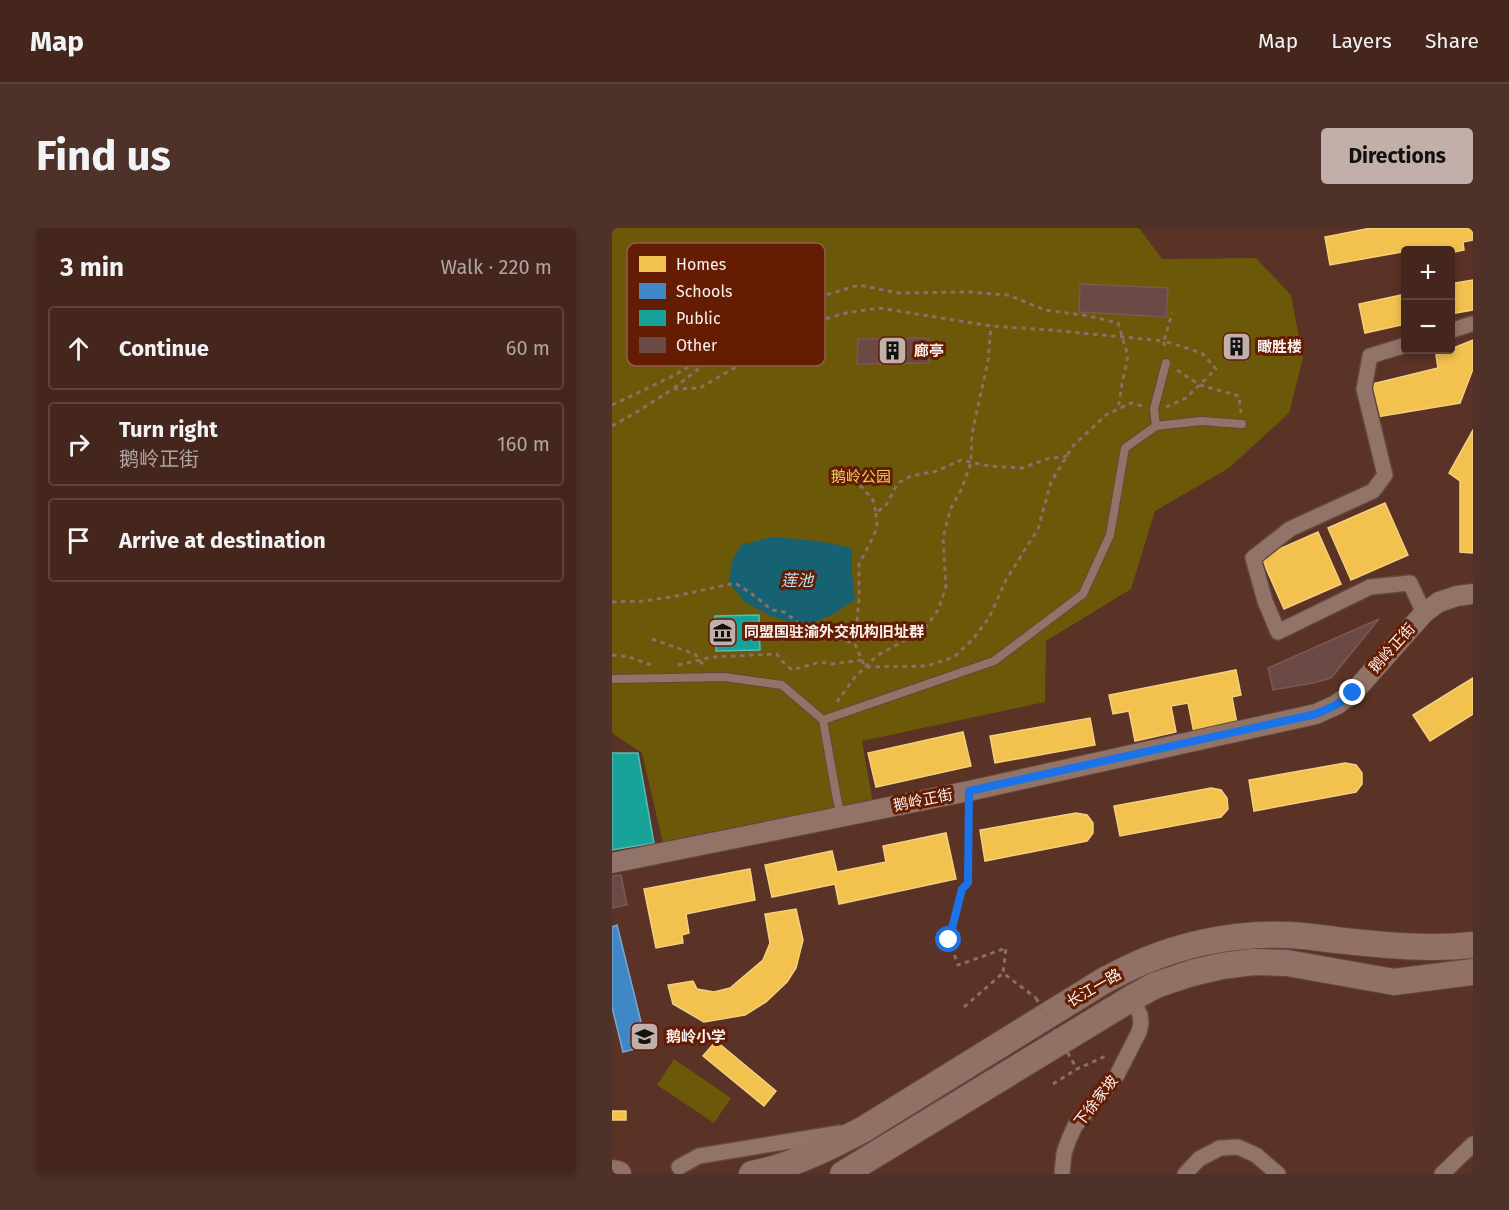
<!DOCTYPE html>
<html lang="en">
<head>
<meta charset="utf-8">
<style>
	body { margin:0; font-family:"Fira Sans","Noto Sans SC",sans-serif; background:#4e3229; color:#f1f3f6 }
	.controls { position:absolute; right:18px; top:18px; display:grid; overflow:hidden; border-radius:6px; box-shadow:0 3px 9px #0003 }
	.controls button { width:54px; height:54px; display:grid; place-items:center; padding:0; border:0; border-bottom:2px solid #5c433b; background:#44261c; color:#f1f3f6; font:30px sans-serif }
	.stop { position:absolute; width:18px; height:18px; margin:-14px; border:4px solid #1a73e8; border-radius:50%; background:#fff }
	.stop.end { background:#1a73e8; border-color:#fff; box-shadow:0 2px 6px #0008 }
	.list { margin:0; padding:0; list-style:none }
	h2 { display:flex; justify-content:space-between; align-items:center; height:78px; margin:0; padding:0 24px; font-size:26px }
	h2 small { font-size:20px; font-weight:400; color:#afa5a3 }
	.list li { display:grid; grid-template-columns:39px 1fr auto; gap:18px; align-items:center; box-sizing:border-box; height:84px; margin:0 12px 12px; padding:0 12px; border:2px solid #5c433b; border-radius:6px }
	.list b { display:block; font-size:22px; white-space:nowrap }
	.list p { margin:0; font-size:20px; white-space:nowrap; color:#afa5a3 }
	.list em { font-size:20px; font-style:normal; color:#afa5a3 }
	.icon { flex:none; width:33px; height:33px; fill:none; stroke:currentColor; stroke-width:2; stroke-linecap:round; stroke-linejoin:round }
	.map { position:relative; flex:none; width:861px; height:946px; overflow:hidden; border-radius:6px }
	header { display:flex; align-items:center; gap:36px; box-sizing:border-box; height:84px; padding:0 30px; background:#44261c; border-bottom:2px solid #5c433b }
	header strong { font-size:28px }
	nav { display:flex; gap:33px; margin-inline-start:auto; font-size:21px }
	.intro { display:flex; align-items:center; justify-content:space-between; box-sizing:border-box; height:144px; padding:0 36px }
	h1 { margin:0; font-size:42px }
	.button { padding:15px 27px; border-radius:6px; background:#c3afa9; color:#111; font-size:21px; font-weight:700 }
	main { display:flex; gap:36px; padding:0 36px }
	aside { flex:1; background:#44261c; border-radius:6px; box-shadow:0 3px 9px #0003 }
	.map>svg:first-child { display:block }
</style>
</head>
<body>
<header>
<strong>Map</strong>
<nav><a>Map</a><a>Layers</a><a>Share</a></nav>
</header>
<div class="intro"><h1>Find us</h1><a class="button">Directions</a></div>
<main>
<aside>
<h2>3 min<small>Walk · 220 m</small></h2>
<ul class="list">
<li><svg class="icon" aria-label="ahead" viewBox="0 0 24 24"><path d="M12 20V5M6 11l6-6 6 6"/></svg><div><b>Continue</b></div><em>60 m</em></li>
<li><svg class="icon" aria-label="right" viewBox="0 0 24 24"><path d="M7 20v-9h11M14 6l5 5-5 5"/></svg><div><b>Turn right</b><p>鹅岭正街</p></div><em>160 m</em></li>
<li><svg class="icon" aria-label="arrive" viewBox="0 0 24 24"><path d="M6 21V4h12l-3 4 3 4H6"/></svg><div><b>Arrive at destination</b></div></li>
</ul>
</aside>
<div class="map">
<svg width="861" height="946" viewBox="0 0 861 946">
	<rect width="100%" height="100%" fill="#5a3226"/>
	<g fill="#6b5809">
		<path d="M 0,0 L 527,0 L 550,31 L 644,30 L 679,67 L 691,130 L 677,185 L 617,240 L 543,283 L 519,361 L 434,413 L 433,474 L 250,513 L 261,575 L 51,615 L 30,525 L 0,505 Z"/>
		<path d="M 62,831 L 119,870 L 102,895 L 45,857 Z"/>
	</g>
	<path fill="#176272" d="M 160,309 L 206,313 L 240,320 L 240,346 L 243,372 L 218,388 L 191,398 L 159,388 L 133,374 L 117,355 L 120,333 L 129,317 Z"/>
	<g fill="#f2c14e" stroke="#f5d07e" stroke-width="1.5">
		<path d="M 759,0 L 861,0 L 861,12 L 851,14 L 852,22 L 838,25 L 838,22 L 823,22 L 823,18 L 718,37 L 713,9 Z"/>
		<path d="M 861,52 L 861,82 L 838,86 L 838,56 Z"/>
		<path d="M 794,66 L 794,96 L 753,105 L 747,76 Z"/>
		<path d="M 861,112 L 861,141 L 848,175 L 765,189 L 760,156 L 826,140 L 824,127 Z"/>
		<path d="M 861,202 L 861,325 L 848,324 L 848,253 L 837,245 Z"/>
		<path d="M 773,275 L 796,327 L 739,352 L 716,300 Z"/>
		<path d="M 706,304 L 729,356 L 672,381 L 649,329 Z"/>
		<path d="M 624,442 L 629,467 L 620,469 L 625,496 L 582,505 L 576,475 L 559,478 L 564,504 L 523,513 L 517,483 L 501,486 L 497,467 Z"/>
		<path d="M 861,450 L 861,486 L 818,513 L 801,487 Z"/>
		<path d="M 478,490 L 483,517 L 383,535 L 378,508 Z"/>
		<path d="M 351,504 L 359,538 L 264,559 L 256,525 Z"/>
		<path d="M 733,535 L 744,537 L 750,545 L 750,556 L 744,564 L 642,583 L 637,552 Z"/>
		<path d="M 599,560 L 609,562 L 615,570 L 616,581 L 609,589 L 508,608 L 502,578 Z"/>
		<path d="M 464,585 L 475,587 L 481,595 L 481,605 L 475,613 L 373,633 L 368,602 Z"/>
		<path d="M 334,605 L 344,651 L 227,676 L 223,656 L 160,669 L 153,637 L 220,623 L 225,644 L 274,634 L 271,618 Z"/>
		<path d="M 138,641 L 143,672 L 74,686 L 77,705 L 70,707 L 71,715 L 44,720 L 32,661 Z"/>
		<path d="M 184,681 L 191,712 L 184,740 L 175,754 L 154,774 L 133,787 L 92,794 L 61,776 L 56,757 L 81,753 L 85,761 L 102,764 L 118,760 L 151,732 L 158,715 L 153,686 Z"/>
		<path d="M 104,813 L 164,863 L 152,878 L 91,828 Z"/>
		<rect x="0" y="883" width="14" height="9"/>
	</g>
	<path fill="#3f88c5" stroke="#78a8d2" stroke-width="1.5" d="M 5,697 L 35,818 L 11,824 L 0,779 L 0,699 Z"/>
	<g fill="#17a398" stroke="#5cbbb2" stroke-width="1.5">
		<path d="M 147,387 L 148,422 L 104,423 L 103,388 Z"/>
		<path d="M 0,525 L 26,525 L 42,615 L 0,622 Z"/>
	</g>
	<g fill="#6b4945" stroke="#7a5854" stroke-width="1.5">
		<path d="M 468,56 L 556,60 L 554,89 L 467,84 Z"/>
		<rect x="613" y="106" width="23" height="26"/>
		<path d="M 317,110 L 317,135 L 245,136 L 246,111 Z"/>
		<path d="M 767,391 L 719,450 L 701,455 L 661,462 L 656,440 Z"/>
		<path d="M 9,647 L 15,677 L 0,680 L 0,648 Z"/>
	</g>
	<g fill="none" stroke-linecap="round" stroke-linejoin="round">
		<defs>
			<g id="service">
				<path d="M 544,198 L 542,181 L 554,135"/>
				<path d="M 0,451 L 112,449 L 170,457 L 211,492 L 225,571 L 229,587"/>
				<path d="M 211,492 L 382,433 L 471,366 L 498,307 L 513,220 L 544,198 L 589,193 L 630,196"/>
			</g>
			<g id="minor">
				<path d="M 838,103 L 859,96"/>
				<path d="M 794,117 L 758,128 L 752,161 L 773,247 L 761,263 L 678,301 L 641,330 L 653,373 L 666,404 L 758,359 L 798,355 L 812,385"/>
				<path d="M 67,939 L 87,928 L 228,905"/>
				<path d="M 450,946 L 452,925 L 457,911 L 463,898 L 505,847 L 527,804 L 529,795 L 528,787 L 520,770"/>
				<path d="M 573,946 L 587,931 L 608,920 L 626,919 L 644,927 L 666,946"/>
				<path d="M 830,946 L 861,916"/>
			</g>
			<path id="tertiary" d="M 0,635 L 357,563 L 704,486 L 724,477 L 741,465 L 812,385 L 827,374 L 845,368 L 861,366"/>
			<g id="primary">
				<path d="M 0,945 L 6,946"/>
				<path d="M 140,946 C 180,938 216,920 252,901 L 493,752 C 505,746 518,739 530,734 C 577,714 628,705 678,707 C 693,708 709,710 724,712 C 770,717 815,722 861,717"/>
				<path d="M 231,946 L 520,770 L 544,757 L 580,745 L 610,738 L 641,734 L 675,735 L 782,754 L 861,744"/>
			</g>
		</defs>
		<use href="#service" stroke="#624840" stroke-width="10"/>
		<use href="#minor" stroke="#624840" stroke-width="18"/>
		<use href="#tertiary" stroke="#624840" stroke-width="22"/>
		<use href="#primary" stroke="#624840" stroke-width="28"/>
		<g stroke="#8b6e66" stroke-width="3" stroke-dasharray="4.5 4.5" stroke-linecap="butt">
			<path d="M 565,142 L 588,157 L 627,168 L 629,185"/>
			<path d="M 62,160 L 90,138 L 152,95 L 207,69 L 247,57 L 286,65 L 357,64 L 396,67 L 433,82 L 477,88 L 506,95 L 516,128 L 510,156 L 506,181"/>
			<path d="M 0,177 L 57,150 L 112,119"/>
			<path d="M 554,179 L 574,170 L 604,141 L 591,126 L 578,121 L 552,113 L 560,85"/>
			<path d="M 0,198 L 23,185 L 61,161 L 88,160 L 163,116 L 188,108 L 210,92 L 234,85 L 267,80 L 379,98 L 438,102 L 552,113 L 553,123"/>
			<path d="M 248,257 L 261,272 L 264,285 L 274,277 L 286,255 L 299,248 L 325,243 L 349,232 L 377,238 L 410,240 L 435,231 L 455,228"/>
			<path d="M 264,285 L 265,300 L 257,317 L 247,336 L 247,371 L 243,416 L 253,439 L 315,438 L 342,429 L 360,412 L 377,390 L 394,352 L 426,301 L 439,254 L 461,218 L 494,187 L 519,175 L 530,178"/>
			<path d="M 0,374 L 33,373 L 64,368 L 123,355 L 140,366 L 160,382 L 172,384 L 191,398 L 243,416"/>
			<path d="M 40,411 L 83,426 L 92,438"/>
			<path d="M 0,427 L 17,429 L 42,438"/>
			<path d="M 66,437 L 100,429 L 165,426 L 170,433 L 180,442 L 208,434 L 219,436 L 250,432"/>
			<path d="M 225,474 L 243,449 L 253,439 L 266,427 L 312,402 L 326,382 L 334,359 L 331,310 L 338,282 L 350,260 L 359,234 L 360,206 L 376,133 L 379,98"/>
			<path d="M 357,579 L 356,655 L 350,661 L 337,712 L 346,737 L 394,720 L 391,745 L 424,770"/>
			<path d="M 352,779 L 391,745"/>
			<path d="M 441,856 L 465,841 L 494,828"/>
		</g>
		<use href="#service" stroke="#927368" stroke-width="8"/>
		<use href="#minor" stroke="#927368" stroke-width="15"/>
		<use href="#tertiary" stroke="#927368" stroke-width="20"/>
		<use href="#primary" stroke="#917066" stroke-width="26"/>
		<path stroke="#8b6e66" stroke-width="3" stroke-dasharray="4.5 4.5" stroke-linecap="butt" d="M 424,770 L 465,841"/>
	</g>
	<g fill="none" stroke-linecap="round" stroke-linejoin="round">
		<path stroke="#1a73e8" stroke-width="8" d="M 337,712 L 350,661 L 356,655 L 357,563 L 704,486 L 724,477 L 741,465"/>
	</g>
	<defs>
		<symbol id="building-square" viewBox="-11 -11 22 22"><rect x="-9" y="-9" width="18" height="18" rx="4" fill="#c3afa9" stroke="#641c03"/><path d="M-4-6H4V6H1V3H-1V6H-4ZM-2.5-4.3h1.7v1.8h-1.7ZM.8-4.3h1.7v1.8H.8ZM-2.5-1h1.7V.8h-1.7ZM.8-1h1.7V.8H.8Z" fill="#111"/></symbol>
		<symbol id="museum-square" viewBox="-11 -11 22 22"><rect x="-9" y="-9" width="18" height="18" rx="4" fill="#c3afa9" stroke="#641c03"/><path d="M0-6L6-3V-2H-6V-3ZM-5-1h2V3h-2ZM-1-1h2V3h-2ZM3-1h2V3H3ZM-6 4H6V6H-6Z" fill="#111"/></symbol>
		<symbol id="school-square" viewBox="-11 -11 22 22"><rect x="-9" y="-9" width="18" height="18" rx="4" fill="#c3afa9" stroke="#641c03"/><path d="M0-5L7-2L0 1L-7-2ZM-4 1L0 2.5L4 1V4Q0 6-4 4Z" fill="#111"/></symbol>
	</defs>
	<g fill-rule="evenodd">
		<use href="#building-square" x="608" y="102" width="33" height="33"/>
		<use href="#building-square" x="264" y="106" width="33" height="33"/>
		<use href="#museum-square" x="94" y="388" width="33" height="33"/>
		<use href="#school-square" x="16" y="792" width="33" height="33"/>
	</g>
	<g text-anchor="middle" stroke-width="6" stroke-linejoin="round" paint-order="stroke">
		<g font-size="15" font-weight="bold" fill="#fcf2ef" stroke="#641c03" text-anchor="start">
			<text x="645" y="124">瞰胜楼</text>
			<text x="302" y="128">廊亭</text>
			<text x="132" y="409">同盟国驻渝外交机构旧址群</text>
			<text x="54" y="814">鹅岭小学</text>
		</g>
		<g font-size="15" fill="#ead366" stroke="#641c03">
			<text x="249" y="254">鹅岭公园</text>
		</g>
		<g font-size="15" fill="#fcf2ef" stroke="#641c03">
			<text transform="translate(780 420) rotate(-48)" y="5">鹅岭正街</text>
			<text transform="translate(311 572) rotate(-11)" y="5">鹅岭正街</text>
			<text transform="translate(482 760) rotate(-30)" y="5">长江一路</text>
			<text transform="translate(484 873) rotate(-52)" y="5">下徐家坡</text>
		</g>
		<g font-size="16" font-style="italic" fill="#b7e7f4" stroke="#641c03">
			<text x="185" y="358">莲池</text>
		</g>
	</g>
	<rect x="15" y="15" width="198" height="123" rx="9" fill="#641c03" stroke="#925c4a" stroke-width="1.5"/>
	<rect x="27" y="28" width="27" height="16" fill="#f2c14e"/>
	<rect x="27" y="55" width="27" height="16" fill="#3f88c5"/>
	<rect x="27" y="82" width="27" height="16" fill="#17a398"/>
	<rect x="27" y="109" width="27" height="16" fill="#6b4945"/>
	<g font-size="16" fill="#fcf2ef">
		<text x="64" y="42">Homes</text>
		<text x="64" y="69">Schools</text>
		<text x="64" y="96">Public</text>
		<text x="64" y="123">Other</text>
	</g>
</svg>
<div class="controls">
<button>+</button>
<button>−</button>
</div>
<div class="stop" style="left:337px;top:712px"></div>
<div class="stop end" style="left:741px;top:465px"></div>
</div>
</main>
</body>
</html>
